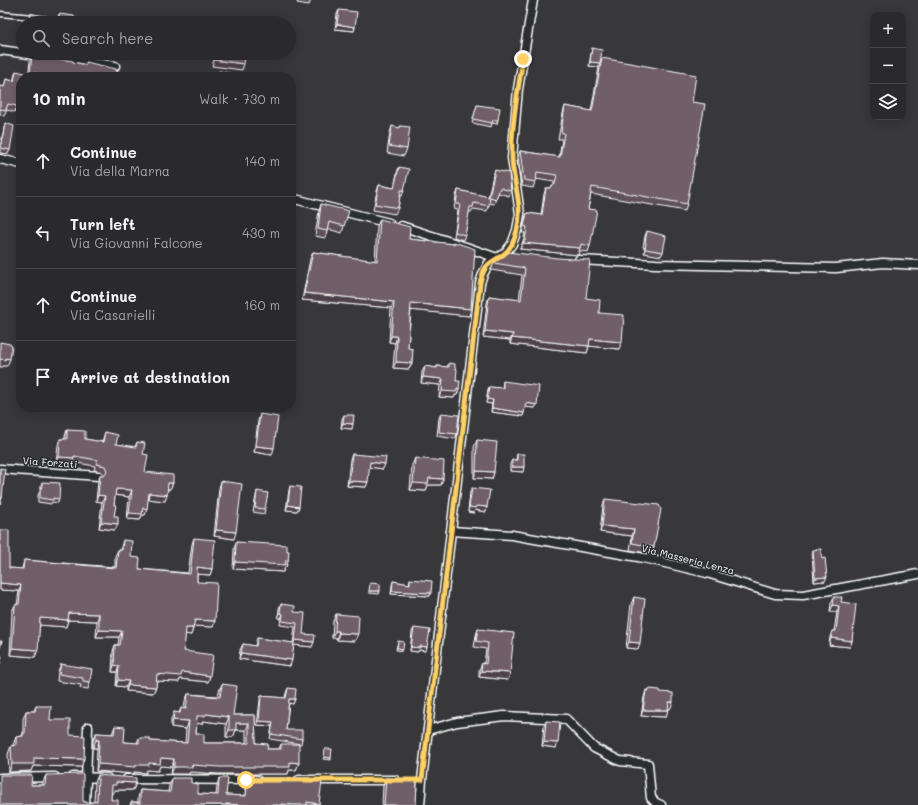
<!DOCTYPE html>
<html lang="en">
<head>
<meta charset="utf-8">
<style>
	body { margin:0; font-family:Mali,sans-serif; background:#323134; color:#f1f3f6 }
	.controls { position:absolute; right:12px; top:12px; display:grid; overflow:hidden; border-radius:8px; box-shadow:0 2px 10px #0003 }
	.controls button { width:36px; height:36px; display:grid; place-items:center; padding:0; border:0; border-bottom:1px solid #464548; background:#2a292c; color:#f1f3f6; font:20px sans-serif }
	.stop { position:absolute; width:12px; height:12px; margin:-9px; border:3px solid #ffd166; border-radius:50%; background:#fff }
	.stop.end { background:#ffd166; border-color:#fff; box-shadow:0 1px 4px #0008 }
	.list { margin:0; padding:0; list-style:none }
	h2 { display:flex; justify-content:space-between; align-items:center; height:52px; margin:0; padding:0 16px; font-size:17px }
	h2 small { font-size:13px; font-weight:400; color:#a5a6a9 }
	.list li { display:grid; grid-template-columns:26px 1fr auto; gap:12px; align-items:center; box-sizing:border-box; height:72px; padding:0 16px; border-top:1px solid #464548 }
	.list b { display:block; font-size:15px; white-space:nowrap }
	.list p { margin:0; font-size:13px; white-space:nowrap; color:#a5a6a9 }
	.list em { font-size:13px; font-style:normal; color:#a5a6a9 }
	.icon { flex:none; width:22px; height:22px; fill:none; stroke:currentColor; stroke-width:2; stroke-linecap:round; stroke-linejoin:round }
	.map { position:relative; flex:none; width:918px; height:805px; overflow:hidden }
	.search { position:absolute; background:#2a292c; box-shadow:0 2px 10px #0003; left:16px; top:16px; width:280px; height:44px; display:flex; align-items:center; gap:10px; box-sizing:border-box; padding:0 14px; border-radius:22px; color:#a5a6a9; font-size:15px }
	.panel { position:absolute; background:#2a292c; box-shadow:0 2px 10px #0003; left:16px; top:72px; width:280px; height:340px; border-radius:16px }
	.map>svg:first-child { display:block }
</style>
</head>
<body>
<div class="map">
<svg width="918" height="805" viewBox="0 0 918 805">
	<rect width="100%" height="100%" fill="#38373a"/>
	<filter id="ink" filterUnits="userSpaceOnUse"><feTurbulence type="fractalNoise" baseFrequency=".025" numOctaves="2"/><feDisplacementMap in="SourceGraphic" scale="8" xChannelSelector="R" yChannelSelector="G"/><feConvolveMatrix kernelMatrix="1 2 1 2 8 2 1 2 1" color-interpolation-filters="sRGB"/></filter>
	<g filter="url(#ink)">
		<g fill="none" stroke-linecap="round" stroke-linejoin="round">
			<defs>
				<g id="lane">
					<path d="M 0,14 L 33,17"/>
					<path d="M 68,20 L 90,23"/>
				</g>
				<g id="street">
					<path d="M 0,50 L 115,66"/>
					<path d="M 0,159 L 21,164"/>
					<path d="M 291,198 L 389,223"/>
					<path d="M 401,226 L 466,247 L 497,258"/>
					<path d="M 579,260 L 656,264 L 836,268 L 883,263 L 918,265"/>
					<path d="M 0,469 L 99,476"/>
					<path d="M 451,531 L 512,535 L 644,558 L 707,573 L 775,594 L 803,595 L 918,574"/>
					<path d="M 428,730 L 457,722 L 504,716 L 566,719 L 594,748 L 620,761 L 648,764 L 651,798 L 656,803 L 661,805"/>
					<path d="M 73,777 L 107,778"/>
					<path d="M 0,778 L 55,777"/>
					<path d="M 127,779 L 257,780"/>
					<path d="M 299,780 L 395,780"/>
					<path d="M 85,805 L 88,727"/>
					<path d="M 420,805 L 422,780 L 480,283 L 483,274 L 489,263 L 505,253 L 512,244 L 517,230 L 520,214 L 512,158 L 518,89 L 533,0"/>
				</g>
			</defs>
			<use href="#lane" stroke="#fff" stroke-width="7"/>
			<use href="#street" stroke="#fff" stroke-width="11"/>
			<use href="#lane" stroke="#2a2d2e" stroke-width="4"/>
			<use href="#street" stroke="#2a2d2e" stroke-width="8"/>
		</g>
		<g fill="#5f5159" stroke="#fff" fill-rule="evenodd">
			<path d="M 298,0 L 311,0 L 309,5 L 297,3 Z"/>
			<path d="M 339,10 L 355,27 L 354,31 L 335,29 L 337,14 Z"/>
			<path d="M 31,14 L 58,18 L 59,14 L 73,23 L 28,23 Z"/>
			<path d="M 592,48 L 601,61 L 692,102 L 687,204 L 685,211 L 591,194 L 588,209 L 590,246 L 588,252 L 580,251 L 578,255 L 520,249 L 523,241 L 525,233 L 522,233 L 525,219 L 527,213 L 541,215 L 544,194 L 546,188 L 550,188 L 554,185 L 554,182 L 536,179 L 533,188 L 522,186 L 518,157 L 520,151 L 559,157 L 562,139 L 558,139 L 563,113 L 565,106 L 591,111 L 599,67 L 589,66 L 591,53 Z"/>
			<path d="M 32,55 L 73,62 L 116,71 L 116,77 L 28,77 L 30,61 Z"/>
			<path d="M 16,71 L 17,106 L 15,112 L 7,110 L 4,116 L 0,115 L 0,86 L 4,87 L 6,79 L 13,81 Z"/>
			<path d="M 477,105 L 498,120 L 497,124 L 492,123 L 491,127 L 472,123 Z"/>
			<path d="M 5,123 L 10,150 L 8,154 L 0,153 L 0,147 L 4,128 Z"/>
			<path d="M 392,126 L 407,149 L 404,156 L 387,153 L 390,133 Z"/>
			<path d="M 399,167 L 404,190 L 402,196 L 400,196 L 398,208 L 395,214 L 373,210 L 377,191 L 379,185 L 394,188 L 397,173 Z"/>
			<path d="M 495,170 L 511,191 L 509,196 L 498,193 L 494,204 L 489,203 L 487,211 L 473,209 L 471,212 L 469,212 L 465,235 L 463,240 L 454,237 L 458,210 L 454,209 L 456,196 L 458,190 L 488,197 L 493,175 Z"/>
			<path d="M 321,204 L 344,226 L 342,233 L 328,229 L 325,238 L 315,236 L 319,211 Z"/>
			<path d="M 380,219 L 409,239 L 453,244 L 454,242 L 469,316 L 411,310 L 408,348 L 412,363 L 409,369 L 393,368 L 395,343 L 389,342 L 391,308 L 302,300 L 310,259 L 313,252 L 375,261 L 377,226 Z"/>
			<path d="M 647,231 L 663,252 L 661,256 L 644,253 L 645,248 L 643,247 L 645,236 Z"/>
			<path d="M 508,252 L 586,298 L 599,313 L 619,349 L 589,346 L 587,353 L 510,344 L 510,340 L 483,337 L 487,303 L 489,296 L 519,300 L 522,275 L 491,270 L 494,263 Z"/>
			<path d="M 449,363 L 455,368 L 456,381 L 459,389 L 457,395 L 455,395 L 454,398 L 439,397 L 440,385 L 421,383 L 422,372 L 425,366 L 436,368 L 437,366 L 447,367 Z"/>
			<path d="M 503,381 L 535,408 L 525,407 L 523,416 L 491,412 L 492,404 L 486,403 L 488,390 L 489,387 L 502,388 Z"/>
			<path d="M 441,413 L 457,434 L 455,439 L 437,436 L 439,418 Z"/>
			<path d="M 260,414 L 272,455 L 254,452 L 258,421 Z"/>
			<path d="M 344,415 L 352,429 L 341,428 L 342,419 Z"/>
			<path d="M 67,430 L 85,439 L 102,442 L 105,432 L 116,444 L 135,447 L 137,442 L 143,454 L 145,472 L 173,483 L 170,489 L 168,489 L 167,495 L 165,501 L 148,499 L 145,515 L 142,515 L 140,520 L 127,519 L 129,497 L 115,495 L 114,505 L 114,516 L 118,524 L 115,530 L 99,528 L 102,502 L 96,501 L 98,481 L 100,475 L 104,475 L 102,472 L 94,470 L 95,466 L 72,462 L 71,464 L 56,463 L 58,445 L 60,439 L 65,439 L 65,436 Z"/>
			<path d="M 477,440 L 494,472 L 492,479 L 474,478 L 474,447 Z"/>
			<path d="M 352,454 L 383,469 L 369,467 L 366,487 L 347,486 L 350,459 Z"/>
			<path d="M 517,454 L 523,472 L 510,471 L 510,464 L 512,460 L 516,460 Z"/>
			<path d="M 415,458 L 443,479 L 441,485 L 428,485 L 426,491 L 410,490 L 412,465 Z"/>
			<path d="M 0,468 L 2,498 L 0,504 Z"/>
			<path d="M 221,481 L 234,539 L 214,536 L 219,488 Z"/>
			<path d="M 42,482 L 59,499 L 58,503 L 52,502 L 51,504 L 38,502 L 38,495 L 41,489 L 41,486 Z"/>
			<path d="M 290,486 L 299,507 L 297,511 L 286,510 L 289,490 Z"/>
			<path d="M 472,488 L 487,507 L 486,512 L 475,510 L 474,513 L 468,512 L 470,492 Z"/>
			<path d="M 257,491 L 265,509 L 264,514 L 253,512 L 256,496 Z"/>
			<path d="M 605,499 L 654,547 L 652,554 L 630,550 L 632,536 L 600,532 L 603,505 Z"/>
			<path d="M 0,530 L 9,568 L 22,569 L 24,560 L 115,567 L 115,556 L 118,550 L 120,550 L 121,547 L 123,540 L 131,557 L 139,569 L 188,573 L 192,544 L 194,538 L 212,569 L 210,575 L 197,574 L 197,582 L 213,627 L 194,626 L 191,635 L 185,634 L 184,651 L 210,676 L 208,682 L 180,679 L 179,682 L 156,681 L 156,687 L 153,693 L 126,691 L 126,687 L 116,686 L 117,672 L 112,672 L 113,651 L 115,645 L 118,645 L 119,637 L 96,637 L 97,621 L 68,620 L 66,627 L 40,625 L 35,657 L 10,655 L 12,611 L 15,605 L 17,605 L 19,591 L 0,590 Z"/>
			<path d="M 236,542 L 287,551 L 288,561 L 286,567 L 285,567 L 283,572 L 233,569 L 234,549 Z"/>
			<path d="M 813,550 L 822,559 L 825,581 L 814,582 L 812,554 Z"/>
			<path d="M 410,579 L 430,596 L 391,594 L 392,585 L 393,581 L 409,584 Z"/>
			<path d="M 634,597 L 638,649 L 626,648 L 631,604 Z"/>
			<path d="M 834,597 L 841,602 L 852,641 L 850,647 L 829,645 L 830,637 L 832,631 L 834,631 L 837,612 L 830,612 L 831,603 Z"/>
			<path d="M 281,604 L 294,612 L 303,634 L 312,647 L 294,645 L 290,666 L 239,659 L 240,650 L 243,644 L 255,646 L 257,638 L 293,643 L 295,627 L 280,625 L 281,618 L 278,618 L 279,608 Z"/>
			<path d="M 336,614 L 355,641 L 337,640 L 337,638 L 332,638 L 333,621 Z"/>
			<path d="M 414,628 L 425,651 L 419,650 L 418,652 L 410,651 L 412,632 Z"/>
			<path d="M 478,629 L 510,673 L 508,680 L 479,677 L 479,670 L 482,663 L 484,663 L 486,649 L 474,647 L 476,635 Z"/>
			<path d="M 398,641 L 403,649 L 402,651 L 396,650 Z"/>
			<path d="M 61,664 L 90,682 L 88,689 L 80,688 L 81,685 L 57,681 L 58,671 Z"/>
			<path d="M 222,684 L 233,715 L 255,715 L 256,743 L 267,749 L 279,749 L 281,744 L 299,763 L 296,770 L 289,770 L 288,774 L 218,774 L 190,772 L 189,774 L 171,774 L 172,767 L 160,766 L 158,771 L 147,770 L 146,773 L 134,772 L 134,774 L 96,771 L 97,748 L 93,748 L 93,741 L 96,733 L 112,734 L 115,726 L 124,742 L 137,743 L 139,738 L 150,741 L 185,743 L 186,729 L 171,727 L 171,720 L 174,712 L 179,713 L 181,708 L 184,709 L 185,701 L 188,694 L 218,696 L 219,691 ZM 203,721 L 226,724 L 226,737 L 233,737 L 236,730 L 246,730 L 246,743 L 204,743 L 196,734 L 197,723 L 202,724 Z"/>
			<path d="M 288,688 L 295,699 L 293,704 L 289,703 L 286,730 L 302,739 L 301,744 L 270,739 L 272,726 L 257,725 L 260,700 L 261,696 L 285,698 L 286,693 Z"/>
			<path d="M 649,689 L 673,702 L 670,709 L 668,709 L 666,717 L 641,716 L 644,697 L 646,690 L 648,691 Z"/>
			<path d="M 36,706 L 50,720 L 70,735 L 81,767 L 33,766 L 31,771 L 9,772 L 8,754 L 11,746 L 13,745 L 16,737 L 22,736 L 23,734 L 23,719 L 26,711 L 34,711 Z"/>
			<path d="M 546,721 L 556,748 L 542,746 L 544,725 Z"/>
			<path d="M 46,775 L 83,801 L 88,803 L 94,802 L 95,782 L 98,775 L 136,783 L 133,790 L 114,790 L 113,793 L 111,793 L 111,800 L 118,805 L 0,805 L 31,785 L 43,785 L 43,782 Z"/>
			<path d="M 172,778 L 191,783 L 198,794 L 216,795 L 217,786 L 219,778 L 226,795 L 244,796 L 245,786 L 248,778 L 310,781 L 319,804 L 319,805 L 130,805 L 131,802 L 138,802 L 138,798 L 140,790 L 168,792 L 169,786 Z"/>
			<path d="M 386,778 L 416,805 L 382,805 L 383,786 Z"/>
		</g>
		<g fill="#4e4249" stroke="#fff">
			<path d="M 337,24 L 355,27 L 354,31 L 335,29 Z"/>
			<path d="M 214,60 L 244,64 L 242,70 L 212,66 Z"/>
			<path d="M 590,62 L 600,63 L 599,67 L 589,66 Z"/>
			<path d="M 30,72 L 46,75 L 45,77 L 28,77 Z"/>
			<path d="M 523,243 L 580,248 L 578,255 L 520,249 Z"/>
			<path d="M 304,293 L 394,302 L 391,308 L 302,300 Z"/>
			<path d="M 411,303 L 471,309 L 469,316 L 409,310 Z"/>
			<path d="M 485,331 L 513,334 L 510,340 L 483,337 Z"/>
			<path d="M 391,336 L 397,336 L 395,343 L 389,342 Z"/>
			<path d="M 512,338 L 589,346 L 587,353 L 510,344 Z"/>
			<path d="M 590,339 L 622,342 L 619,349 L 588,346 Z"/>
			<path d="M 6,358 L 10,359 L 7,366 L 3,366 L 3,367 L 0,367 L 0,359 Z"/>
			<path d="M 396,362 L 412,363 L 409,369 L 393,368 Z"/>
			<path d="M 423,377 L 443,379 L 440,385 L 421,383 Z"/>
			<path d="M 457,388 L 459,389 L 457,395 L 455,395 L 454,398 L 439,397 L 442,391 Z"/>
			<path d="M 487,399 L 493,400 L 492,404 L 486,403 Z"/>
			<path d="M 526,403 L 537,405 L 535,408 L 524,407 Z"/>
			<path d="M 492,408 L 524,413 L 523,416 L 491,412 Z"/>
			<path d="M 343,423 L 353,424 L 352,429 L 341,428 Z"/>
			<path d="M 256,446 L 274,448 L 272,455 L 254,452 Z"/>
			<path d="M 59,457 L 74,458 L 71,464 L 56,463 Z"/>
			<path d="M 370,462 L 385,464 L 383,469 L 368,467 Z"/>
			<path d="M 512,467 L 524,467 L 523,472 L 510,471 Z"/>
			<path d="M 476,471 L 494,472 L 492,479 L 474,478 Z"/>
			<path d="M 429,478 L 443,479 L 441,485 L 428,485 L 426,491 L 410,490 L 413,483 Z"/>
			<path d="M 349,481 L 368,482 L 366,487 L 347,486 Z"/>
			<path d="M 168,483 L 173,483 L 170,489 L 166,489 Z"/>
			<path d="M 116,489 L 132,490 L 129,497 L 114,495 Z"/>
			<path d="M 149,493 L 167,495 L 165,501 L 147,499 Z"/>
			<path d="M 98,495 L 105,496 L 102,502 L 96,501 Z"/>
			<path d="M 288,505 L 299,507 L 297,511 L 286,510 Z"/>
			<path d="M 476,506 L 487,507 L 486,512 L 475,510 L 474,513 L 468,512 L 469,507 Z"/>
			<path d="M 143,508 L 147,509 L 145,515 L 142,515 L 140,520 L 127,519 L 129,513 Z"/>
			<path d="M 101,522 L 118,524 L 115,530 L 99,528 Z"/>
			<path d="M 602,526 L 634,529 L 632,536 L 600,532 Z"/>
			<path d="M 216,530 L 236,532 L 234,539 L 214,536 Z"/>
			<path d="M 286,560 L 288,561 L 286,567 L 285,567 L 283,572 L 233,569 L 235,562 Z"/>
			<path d="M 197,567 L 212,569 L 210,575 L 195,574 Z"/>
			<path d="M 827,577 L 825,581 L 814,582 L 815,578 Z"/>
			<path d="M 0,583 L 21,585 L 19,591 L 0,590 Z"/>
			<path d="M 369,591 L 380,591 L 379,594 L 369,593 Z"/>
			<path d="M 392,591 L 431,593 L 430,596 L 391,594 Z"/>
			<path d="M 833,605 L 839,606 L 837,612 L 830,612 Z"/>
			<path d="M 69,613 L 99,614 L 97,621 L 66,620 Z"/>
			<path d="M 280,613 L 283,614 L 281,618 L 278,618 Z"/>
			<path d="M 40,618 L 68,620 L 66,627 L 38,625 Z"/>
			<path d="M 195,620 L 215,621 L 213,627 L 192,626 Z"/>
			<path d="M 186,628 L 193,628 L 191,635 L 184,634 Z"/>
			<path d="M 99,630 L 122,631 L 119,637 L 96,637 Z"/>
			<path d="M 335,631 L 339,631 L 337,638 L 332,638 Z"/>
			<path d="M 339,633 L 358,634 L 355,641 L 337,640 Z"/>
			<path d="M 831,638 L 852,641 L 850,647 L 829,645 Z"/>
			<path d="M 295,640 L 314,642 L 312,647 L 293,645 Z"/>
			<path d="M 629,642 L 640,643 L 638,649 L 626,648 Z"/>
			<path d="M 420,646 L 427,647 L 425,651 L 419,650 L 418,652 L 410,651 L 411,647 Z"/>
			<path d="M 12,648 L 38,650 L 35,657 L 10,655 Z"/>
			<path d="M 241,653 L 292,660 L 290,666 L 239,659 Z"/>
			<path d="M 114,665 L 119,666 L 117,672 L 112,672 Z"/>
			<path d="M 481,671 L 510,673 L 508,680 L 479,677 Z"/>
			<path d="M 182,672 L 210,676 L 208,682 L 180,679 L 179,682 L 154,681 L 157,674 Z"/>
			<path d="M 118,680 L 129,681 L 126,687 L 116,686 Z"/>
			<path d="M 128,685 L 156,687 L 153,693 L 126,691 Z"/>
			<path d="M 289,699 L 295,699 L 293,704 L 288,703 Z"/>
			<path d="M 669,702 L 673,702 L 670,709 L 667,709 Z"/>
			<path d="M 643,710 L 668,710 L 666,717 L 641,716 Z"/>
			<path d="M 206,714 L 229,717 L 226,724 L 203,721 L 202,724 L 194,723 L 197,716 Z"/>
			<path d="M 173,720 L 189,721 L 186,729 L 171,727 Z"/>
			<path d="M 259,721 L 273,722 L 272,726 L 257,725 Z"/>
			<path d="M 236,723 L 249,723 L 246,730 L 236,730 L 233,737 L 226,737 L 229,730 Z"/>
			<path d="M 96,740 L 99,740 L 97,748 L 93,748 Z"/>
			<path d="M 544,742 L 558,743 L 556,748 L 542,746 Z"/>
			<path d="M 324,757 L 331,758 L 331,760 L 323,759 Z"/>
			<path d="M 34,758 L 84,759 L 81,767 L 33,766 L 31,771 L 9,772 L 12,764 Z"/>
			<path d="M 161,758 L 174,759 L 172,767 L 160,766 L 158,771 L 147,770 L 146,773 L 134,772 L 134,774 L 96,771 L 98,764 L 136,765 L 149,763 Z"/>
			<path d="M 290,762 L 299,763 L 296,770 L 289,770 L 288,774 L 218,774 L 190,772 L 189,774 L 171,774 L 174,767 L 192,765 Z"/>
			<path d="M 116,782 L 136,783 L 133,790 L 114,790 L 113,793 L 109,793 L 112,785 Z"/>
			<path d="M 307,802 L 319,804 L 319,805 L 306,805 Z"/>
			<path d="M 226,804 L 242,805 L 225,805 Z"/>
		</g>
		<g fill="#6f5e68" stroke="#fff" fill-rule="evenodd">
			<path d="M 339,10 L 357,12 L 355,27 L 337,24 Z"/>
			<path d="M 31,14 L 59,18 L 59,14 L 74,16 L 73,23 L 30,23 Z"/>
			<path d="M 592,48 L 602,50 L 600,63 L 590,62 Z"/>
			<path d="M 216,53 L 246,53 L 244,64 L 214,60 Z"/>
			<path d="M 32,55 L 73,61 L 73,62 L 86,65 L 86,62 L 116,69 L 116,71 L 118,71 L 116,77 L 78,77 L 69,75 L 69,77 L 63,77 L 53,76 L 53,77 L 45,77 L 46,75 L 30,72 Z"/>
			<path d="M 602,58 L 696,75 L 692,102 L 705,104 L 687,204 L 592,187 L 588,209 L 597,210 L 590,246 L 581,244 L 580,248 L 523,243 L 523,241 L 525,241 L 527,227 L 524,226 L 527,213 L 542,215 L 546,188 L 550,188 L 555,184 L 557,175 L 537,172 L 536,182 L 524,180 L 520,151 L 560,157 L 564,133 L 561,132 L 565,106 L 592,111 Z"/>
			<path d="M 16,71 L 25,73 L 24,77 L 21,77 L 21,91 L 17,106 L 8,104 L 6,110 L 0,109 L 0,86 L 4,87 L 6,79 L 14,81 Z"/>
			<path d="M 219,71 L 233,74 L 233,77 L 218,77 Z"/>
			<path d="M 477,105 L 500,108 L 498,120 L 493,120 L 492,123 L 473,119 Z"/>
			<path d="M 5,123 L 14,126 L 10,150 L 1,148 Z"/>
			<path d="M 392,126 L 400,128 L 400,126 L 410,127 L 407,149 L 389,146 Z"/>
			<path d="M 399,167 L 409,169 L 404,190 L 401,190 L 398,208 L 375,204 L 379,185 L 394,188 Z"/>
			<path d="M 495,170 L 509,173 L 511,191 L 500,188 L 496,199 L 490,197 L 489,206 L 474,203 L 473,207 L 470,207 L 465,235 L 455,232 L 460,204 L 456,204 L 458,190 L 489,197 Z"/>
			<path d="M 321,204 L 349,211 L 344,226 L 329,222 L 327,231 L 318,229 Z"/>
			<path d="M 380,219 L 410,227 L 409,239 L 454,244 L 454,242 L 475,249 L 471,309 L 411,303 L 408,348 L 413,349 L 412,363 L 396,362 L 397,336 L 391,336 L 394,302 L 304,293 L 313,252 L 377,261 Z"/>
			<path d="M 647,231 L 666,236 L 663,252 L 645,249 L 646,243 L 645,243 Z"/>
			<path d="M 508,252 L 557,258 L 590,260 L 586,298 L 600,300 L 599,313 L 624,315 L 622,342 L 590,339 L 589,346 L 512,338 L 513,334 L 485,331 L 489,296 L 521,300 L 525,268 L 494,263 L 496,260 Z"/>
			<path d="M 0,342 L 10,344 L 12,346 L 10,359 L 6,358 L 5,360 L 0,359 Z"/>
			<path d="M 449,363 L 455,364 L 455,368 L 457,369 L 456,381 L 460,381 L 459,389 L 457,388 L 456,392 L 442,391 L 443,379 L 423,377 L 425,366 L 437,368 L 437,366 L 449,367 Z"/>
			<path d="M 503,381 L 539,386 L 537,405 L 526,403 L 524,413 L 492,408 L 493,400 L 487,399 L 489,387 L 503,388 Z"/>
			<path d="M 441,413 L 459,415 L 457,434 L 439,432 Z"/>
			<path d="M 260,414 L 278,417 L 274,448 L 256,446 Z"/>
			<path d="M 344,415 L 354,415 L 353,424 L 343,423 Z"/>
			<path d="M 67,430 L 85,431 L 85,439 L 103,442 L 105,432 L 118,435 L 116,444 L 136,447 L 137,442 L 145,443 L 143,454 L 148,455 L 145,472 L 173,475 L 173,483 L 168,483 L 167,495 L 149,493 L 147,509 L 143,508 L 142,514 L 129,513 L 132,490 L 116,489 L 114,505 L 116,505 L 114,516 L 118,516 L 118,524 L 101,522 L 105,496 L 98,495 L 100,475 L 104,475 L 107,471 L 105,466 L 96,464 L 97,460 L 74,456 L 74,458 L 59,457 L 60,439 L 67,439 Z"/>
			<path d="M 477,440 L 497,442 L 494,472 L 476,471 Z"/>
			<path d="M 352,454 L 386,457 L 385,464 L 370,462 L 368,482 L 349,481 Z"/>
			<path d="M 517,454 L 524,454 L 524,467 L 512,467 L 512,460 L 517,460 Z"/>
			<path d="M 415,458 L 444,461 L 443,479 L 429,478 L 428,484 L 413,483 Z"/>
			<path d="M 0,468 L 5,469 L 2,498 L 0,498 Z"/>
			<path d="M 221,481 L 242,484 L 236,532 L 216,530 Z"/>
			<path d="M 42,482 L 60,483 L 59,499 L 53,498 L 53,500 L 40,498 L 40,490 L 42,487 Z"/>
			<path d="M 290,486 L 301,487 L 299,507 L 288,505 Z"/>
			<path d="M 472,488 L 490,490 L 487,507 L 476,506 L 476,508 L 469,507 Z"/>
			<path d="M 257,491 L 268,493 L 265,509 L 255,508 Z"/>
			<path d="M 605,499 L 659,505 L 661,509 L 654,547 L 632,543 L 634,529 L 602,526 Z"/>
			<path d="M 0,530 L 9,530 L 9,568 L 23,569 L 24,560 L 116,568 L 118,550 L 122,550 L 123,540 L 132,541 L 131,557 L 140,558 L 139,569 L 190,574 L 194,538 L 215,540 L 212,569 L 197,567 L 197,582 L 217,583 L 215,621 L 195,620 L 193,628 L 186,628 L 184,651 L 213,655 L 210,676 L 182,672 L 181,676 L 157,674 L 156,687 L 128,685 L 129,681 L 118,680 L 119,666 L 114,665 L 115,645 L 120,645 L 122,631 L 99,630 L 99,614 L 69,613 L 68,620 L 40,618 L 38,650 L 12,648 L 15,605 L 19,604 L 21,585 L 0,583 Z"/>
			<path d="M 236,542 L 287,545 L 287,551 L 289,551 L 288,561 L 286,560 L 285,565 L 235,562 Z"/>
			<path d="M 821,549 L 822,559 L 825,558 L 827,577 L 815,578 L 813,550 Z"/>
			<path d="M 410,579 L 432,581 L 431,593 L 392,591 L 393,581 L 410,584 Z"/>
			<path d="M 370,583 L 380,584 L 380,591 L 369,591 Z"/>
			<path d="M 634,597 L 645,599 L 640,643 L 629,642 Z"/>
			<path d="M 834,597 L 842,597 L 841,602 L 856,604 L 852,641 L 831,638 L 832,631 L 836,631 L 839,606 L 833,605 Z"/>
			<path d="M 281,604 L 295,606 L 294,612 L 305,613 L 303,634 L 315,635 L 314,642 L 295,640 L 297,623 L 282,621 L 283,614 L 280,613 Z"/>
			<path d="M 336,614 L 359,616 L 358,634 L 339,633 L 339,631 L 335,631 Z"/>
			<path d="M 414,628 L 430,630 L 427,647 L 420,646 L 420,648 L 411,647 Z"/>
			<path d="M 478,629 L 514,633 L 510,673 L 481,671 L 482,663 L 486,664 L 488,643 L 476,641 Z"/>
			<path d="M 257,638 L 294,643 L 292,660 L 241,653 L 243,644 L 256,646 Z"/>
			<path d="M 0,641 L 2,641 L 0,648 Z"/>
			<path d="M 398,641 L 404,642 L 403,649 L 397,648 Z"/>
			<path d="M 0,656 L 2,656 L 0,664 Z"/>
			<path d="M 61,664 L 92,669 L 90,682 L 83,681 L 83,678 L 59,674 Z"/>
			<path d="M 222,684 L 237,686 L 233,715 L 255,715 L 256,743 L 268,744 L 267,749 L 281,749 L 281,744 L 299,744 L 299,763 L 290,762 L 290,767 L 220,767 L 192,765 L 192,767 L 174,767 L 174,759 L 161,758 L 160,764 L 149,763 L 149,765 L 136,765 L 136,767 L 98,764 L 99,740 L 96,740 L 96,733 L 114,734 L 115,726 L 125,727 L 124,742 L 139,743 L 139,738 L 150,738 L 150,741 L 187,743 L 189,721 L 173,720 L 174,712 L 180,713 L 181,708 L 186,709 L 188,694 L 220,697 ZM 206,714 L 229,717 L 229,730 L 236,730 L 236,723 L 249,723 L 249,743 L 204,743 L 204,734 L 196,734 L 197,716 L 205,716 Z"/>
			<path d="M 288,688 L 296,689 L 295,699 L 289,699 L 286,730 L 302,730 L 302,739 L 271,734 L 273,722 L 259,721 L 261,696 L 286,698 Z"/>
			<path d="M 649,689 L 660,690 L 660,692 L 673,693 L 673,702 L 669,702 L 668,710 L 643,710 L 646,690 L 649,691 Z"/>
			<path d="M 36,706 L 51,706 L 50,720 L 70,720 L 70,735 L 85,736 L 84,759 L 34,758 L 34,764 L 12,764 L 11,746 L 16,745 L 16,737 L 23,736 L 23,733 L 25,733 L 26,711 L 35,711 Z"/>
			<path d="M 546,721 L 560,722 L 558,743 L 544,742 Z"/>
			<path d="M 325,749 L 332,749 L 331,758 L 324,757 Z"/>
			<path d="M 83,774 L 83,801 L 88,803 L 97,801 L 98,775 L 136,778 L 136,783 L 116,782 L 116,785 L 112,785 L 111,800 L 118,800 L 118,805 L 0,805 L 0,775 L 32,775 L 31,785 L 45,785 L 46,775 Z"/>
			<path d="M 172,778 L 191,778 L 191,783 L 198,784 L 198,794 L 218,795 L 219,778 L 228,778 L 226,795 L 246,796 L 248,778 L 310,778 L 310,781 L 322,781 L 319,804 L 307,802 L 307,805 L 293,805 L 282,804 L 282,805 L 242,805 L 226,804 L 226,805 L 131,805 L 131,802 L 140,803 L 140,790 L 170,792 Z"/>
			<path d="M 386,778 L 417,780 L 416,805 L 384,805 Z"/>
		</g>
	</g>
	<g fill="none" stroke-linecap="round" stroke-linejoin="round" filter="url(#ink)">
		<path stroke="#ffd166" stroke-width="5" d="M 246,780 L 422,780 L 480,283 C 485,262 489,265 504,254 C 511,249 515,238 517,230 C 524,205 512,181 512,157 C 511,126 518,90 523,59"/>
	</g>
	<g text-anchor="middle" stroke-width="3" stroke-linejoin="round" paint-order="stroke">
		<g font-size="10" fill="#fff" stroke="#2a2d2e">
			<text transform="translate(50 462) rotate(4)" y="4">Via Forzati</text>
			<text transform="translate(688 559) rotate(14)" y="4">Via Masseria Lenza</text>
		</g>
	</g>
</svg>
<div class="controls">
<button>+</button>
<button>−</button>
<button><svg class="icon" aria-label="layers" viewBox="0 0 24 24"><path d="M12 4l9 5-9 5-9-5zM3 14l9 5 9-5"/></svg></button>
</div>
<div class="stop" style="left:246px;top:780px"></div>
<div class="stop end" style="left:523px;top:59px"></div>
<div class="search"><svg class="icon" aria-label="search" viewBox="0 0 24 24"><circle cx="10" cy="10" r="6"/><path d="M15 15l6 6"/></svg>Search here</div>
<section class="panel">
<h2>10 min<small>Walk · 730 m</small></h2>
<ul class="list">
<li><svg class="icon" aria-label="ahead" viewBox="0 0 24 24"><path d="M12 20V5M6 11l6-6 6 6"/></svg><div><b>Continue</b><p>Via della Marna</p></div><em>140 m</em></li>
<li><svg class="icon" aria-label="left" viewBox="0 0 24 24"><path d="M17 20v-9H6M10 6l-5 5 5 5"/></svg><div><b>Turn left</b><p>Via Giovanni Falcone</p></div><em>430 m</em></li>
<li><svg class="icon" aria-label="ahead" viewBox="0 0 24 24"><path d="M12 20V5M6 11l6-6 6 6"/></svg><div><b>Continue</b><p>Via Casarielli</p></div><em>160 m</em></li>
<li><svg class="icon" aria-label="arrive" viewBox="0 0 24 24"><path d="M6 21V4h12l-3 4 3 4H6"/></svg><div><b>Arrive at destination</b></div></li>
</ul>
</section>
</div>
</body>
</html>
